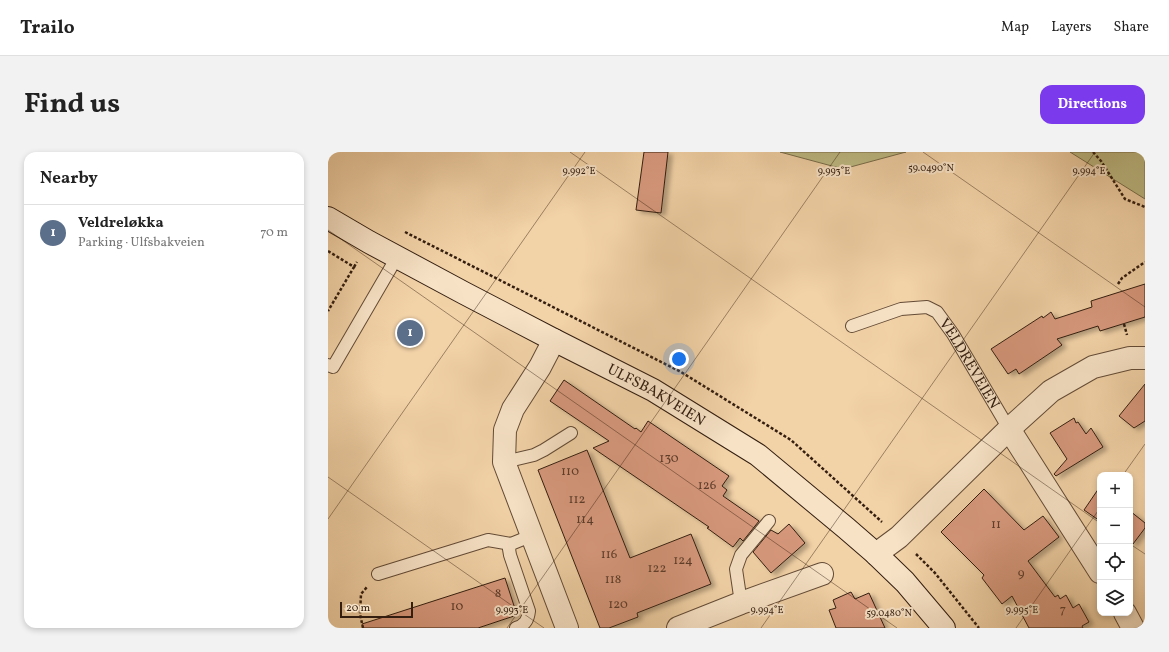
<!DOCTYPE html>
<html lang="en">
<head>
<meta charset="utf-8">
<style>
	body { margin:0; font-family:Vollkorn,serif; background:#f2f2f2; color:#222 }
	.controls { position:absolute; right:12px; bottom:12px; display:grid; overflow:hidden; border-radius:8px; box-shadow:0 2px 6px #0003 }
	.controls button { width:36px; height:36px; display:grid; place-items:center; padding:0; border:0; border-bottom:1px solid #e0e0e0; background:#fff; color:#222; font:20px sans-serif }
	.scale { position:absolute; left:12px; bottom:10px; width:73px; box-sizing:border-box; padding-left:4px; border:2px solid #331e10; border-top:0; font-size:11px; line-height:14px; white-space:nowrap; color:#331e10; -webkit-text-stroke:3px #f7e2c6; paint-order:stroke }
	.you { position:absolute; left:351px; top:207px; width:14px; height:14px; margin:-10px; border:3px solid #fff; border-radius:50%; background:#1a73e8; box-shadow:0 0 0 6px #1a73e833 }
	.badge { display:grid; place-items:center; width:26px; height:26px; border-radius:50%; background:#7c3aed; color:#fff; font-size:13px; font-weight:700 }
	.pin { position:absolute; translate:-50% -50%; border:2px solid #fff; box-shadow:0 1px 4px #0006 }
	.list { margin:0; padding:0; list-style:none }
	h2 { display:flex; justify-content:space-between; align-items:center; height:52px; margin:0; padding:0 16px; font-size:17px }
	h2 small { font-size:13px; font-weight:400; color:#767676 }
	.list li { display:grid; grid-template-columns:26px 1fr auto; gap:12px; align-items:center; box-sizing:border-box; height:56px; padding:0 16px; border-top:1px solid #e0e0e0 }
	.list b { display:block; font-size:15px; white-space:nowrap }
	.list p { margin:0; font-size:13px; white-space:nowrap; color:#767676 }
	.list em { font-size:13px; font-style:normal; color:#767676 }
	.icon { flex:none; width:22px; height:22px; fill:none; stroke:currentColor; stroke-width:2; stroke-linecap:round; stroke-linejoin:round }
	.map { position:relative; flex:none; width:817px; height:476px; overflow:hidden; border-radius:12px }
	header { display:flex; align-items:center; gap:24px; box-sizing:border-box; height:56px; padding:0 20px; background:#fff; border-bottom:1px solid #e0e0e0 }
	header strong { font-size:19px }
	nav { display:flex; gap:22px; margin-inline-start:auto; font-size:14px }
	.intro { display:flex; align-items:center; justify-content:space-between; box-sizing:border-box; height:96px; padding:0 24px }
	h1 { margin:0; font-size:28px }
	.button { padding:10px 18px; border-radius:12px; background:#7c3aed; color:#fff; font-size:14px; font-weight:700 }
	main { display:flex; gap:24px; padding:0 24px }
	aside { flex:1; background:#fff; border-radius:12px; box-shadow:0 2px 6px #0003 }
	.map>svg:first-child { display:block }
</style>
</head>
<body>
<header>
<strong>Trailo</strong>
<nav><a>Map</a><a>Layers</a><a>Share</a></nav>
</header>
<div class="intro"><h1>Find us</h1><a class="button">Directions</a></div>
<main>
<aside>
<h2>Nearby<small></small></h2>
<ul class="list">
<li><span class="badge" style="background:#5c6f8a">1</span><div><b>Veldreløkka</b><p>Parking · Ulfsbakveien</p></div><em>70 m</em></li>
</ul>
</aside>
<div class="map">
<svg width="817" height="476" viewBox="0 0 817 476">
	<defs>
		<filter id="shadow"><feDropShadow dx="4.5" dy="2.5" stdDeviation="2" flood-color="#0004"/></filter>
	</defs>
	<rect width="100%" height="100%" fill="#f2d2a7"/>
	<filter id="stains"><feTurbulence type="fractalNoise" baseFrequency=".005" numOctaves="4"/><feColorMatrix values="0 0 0 0 .2 0 0 0 0 .09 0 0 0 0 .02 0 0 0 .5 -.17"/></filter>
	<radialGradient id="worn" r=".72"><stop offset=".6" stop-color="#630" stop-opacity="0"/><stop offset="1" stop-color="#630" stop-opacity=".3"/></radialGradient>
	<g fill="#bebb84" stroke="#786c4a">
		<path d="M 452,0 L 578,0 L 515,17 Z"/>
		<path d="M 742,0 L 817,0 L 817,47 Z"/>
	</g>
	<g fill="#d7987b" stroke="#331e10" filter="url(#shadow)">
		<path d="M 316,0 L 340,0 L 333,61 L 308,58 Z"/>
		<path d="M 817,132 L 817,165 L 772,179 L 770,174 L 729,187 L 734,193 L 691,222 L 688,217 L 680,222 L 663,197 L 714,164 L 715,166 L 723,160 L 727,167 L 764,155 L 763,149 Z"/>
		<path d="M 236,228 L 307,277 L 308,276 L 313,280 L 320,269 L 401,324 L 394,334 L 399,338 L 395,344 L 431,369 L 415,389 L 412,386 L 405,395 L 379,376 L 381,375 L 265,296 L 281,289 L 222,249 Z"/>
		<path d="M 817,232 L 817,269 L 806,276 L 791,264 Z"/>
		<path d="M 746,266 L 748,271 L 750,270 L 758,282 L 763,276 L 775,295 L 728,324 L 726,322 L 739,307 L 722,281 Z"/>
		<path d="M 259,298 L 302,406 L 363,382 L 383,432 L 309,461 L 310,465 L 281,476 L 272,476 L 210,318 Z"/>
		<path d="M 771,336 L 772,337 L 772,369 L 756,358 Z"/>
		<path d="M 656,337 L 696,378 L 715,364 L 731,385 L 700,409 L 727,445 L 730,443 L 732,447 L 738,443 L 745,456 L 751,452 L 761,470 L 754,474 L 755,476 L 701,476 L 684,444 L 674,452 L 654,426 L 656,423 L 613,380 Z"/>
		<path d="M 802,359 L 817,371 L 817,376 L 805,392 L 802,390 Z"/>
		<path d="M 461,372 L 477,391 L 443,421 L 425,400 L 443,378 L 450,382 Z"/>
		<path d="M 177,426 L 189,463 L 150,476 L 35,476 L 34,472 Z"/>
		<path d="M 523,440 L 527,447 L 541,441 L 557,476 L 508,476 L 501,458 L 508,456 L 505,448 Z"/>
	</g>
	<g fill="none" stroke-linecap="round" stroke-linejoin="round">
		<defs>
			<g id="lane">
				<path id="s1" d="M 524,174 L 573,157 L 599,155 L 609,160 L 625,182 L 681,277"/>
				<path d="M 0,213 L 5,215 L 69,105"/>
				<path d="M 176,310 L 206,303 L 216,298 L 243,281"/>
				<path d="M 50,422 L 160,388 L 183,392"/>
				<path d="M 413,451 L 408,417 L 413,403 L 441,369"/>
				<path d="M 188,476 C 197,473 200,468 201,459 L 182,403 L 181,397 L 183,392 L 205,383"/>
			</g>
			<g id="street">
				<path d="M 226,188 L 212,215 L 185,257 L 177,278 L 176,310 L 239,476"/>
				<path d="M 681,277 L 772,420"/>
				<path d="M 548,402 L 571,385 L 681,277 L 723,239 L 765,215 L 802,206 L 817,206"/>
				<path d="M 797,461 L 805,476"/>
				<path d="M 350,476 L 413,451 L 494,422"/>
			</g>
			<g id="secondary">
				<path id="s2" d="M 0,66 L 41,90 L 136,141 L 226,188 L 325,238 L 430,303 L 518,376 L 548,402 L 577,430 L 616,476"/>
			</g>
		</defs>
		<use href="#lane" stroke="#634b36" stroke-width="14"/>
		<use href="#street" stroke="#634b36" stroke-width="24"/>
		<use href="#secondary" stroke="#331e10" stroke-width="24"/>
		<g stroke="#331e10" stroke-width="2.5" stroke-dasharray="3 2" stroke-linecap="butt">
			<path d="M 765,0 L 773,9 L 797,47 L 817,55"/>
			<path d="M 77,80 L 353,220 L 463,288 L 554,370"/>
			<path d="M 0,99 L 26,115 L 0,159"/>
			<path d="M 26,115 L 29,110"/>
			<path d="M 790,132 L 794,126 L 817,110"/>
			<path d="M 796,172 L 799,183"/>
			<path d="M 588,402 L 607,421 L 651,476"/>
			<path d="M 35,476 L 32,462 L 33,442 L 39,435"/>
		</g>
		<use href="#lane" stroke="#f7e2c6" stroke-width="12"/>
		<use href="#street" stroke="#f7e2c6" stroke-width="22"/>
		<use href="#secondary" stroke="#f7e2c6" stroke-width="22"/>
	</g>
	<path fill="none" stroke="#331e10" stroke-width="1" stroke-opacity="0.45" d="M 242,0 L 772,371M 595,0 L 817,155M 0,4 L 2,0M 0,78 L 569,476M 795,323 L 817,292M 0,325 L 216,476M 0,367 L 257,0M 802,392 L 817,402M 179,476 L 512,0M 433,476 L 767,0M 688,476 L 772,356"/>
	<g text-anchor="middle" stroke-width="4" stroke-linejoin="round" paint-order="stroke">
		<g font-size="13" fill="#5c3c2b">
			<text x="341" y="310">130</text>
			<text x="242" y="323">110</text>
			<text x="379" y="337">126</text>
			<text x="249" y="351">112</text>
			<text x="257" y="371">114</text>
			<text x="668" y="376">11</text>
			<text x="281" y="406">116</text>
			<text x="355" y="412">124</text>
			<text x="329" y="420">122</text>
			<text x="693" y="425">9</text>
			<text x="285" y="431">118</text>
			<text x="170" y="445">8</text>
			<text x="290" y="456">120</text>
			<text x="129" y="458">10</text>
			<text x="735" y="461">7</text>
		</g>
		<g font-size="15" fill="#331e10" stroke="#f7e2c6">
			<text dy="5" stroke="none"><textPath href="#s1" startOffset="150">VELDREVEIEN</textPath></text>
			<text dy="5" stroke="none"><textPath href="#s2" startOffset="373">ULFSBAKVEIEN</textPath></text>
		</g>
	</g>
	<g font-size="10" text-anchor="middle" fill="#331e10" stroke="#f7e2c6" stroke-width="4" stroke-linejoin="round" paint-order="stroke">
		<text x="603" y="19">59.0490°N</text>
		<text x="251" y="22">9.992°E</text>
		<text x="506" y="22">9.993°E</text>
		<text x="761" y="22">9.994°E</text>
		<text x="184" y="461">9.993°E</text>
		<text x="439" y="461">9.994°E</text>
		<text x="694" y="461">9.995°E</text>
		<text x="561" y="464">59.0480°N</text>
	</g>
	<rect width="100%" height="100%" filter="url(#stains)"/>
	<rect width="100%" height="100%" fill="url(#worn)"/>
</svg>
<div class="controls">
<button>+</button>
<button>−</button>
<button><svg class="icon" aria-label="locate" viewBox="0 0 24 24"><circle cx="12" cy="12" r="6"/><path d="M12 2v4M12 18v4M2 12h4M18 12h4"/></svg></button>
<button><svg class="icon" aria-label="layers" viewBox="0 0 24 24"><path d="M12 4l9 5-9 5-9-5zM3 14l9 5 9-5"/></svg></button>
</div>
<div class="scale">20 m</div>
<div class="you"></div>
<div class="pin badge" style="left:82px;top:181px;background:#5c6f8a">1</div>
</div>
</main>
</body>
</html>
